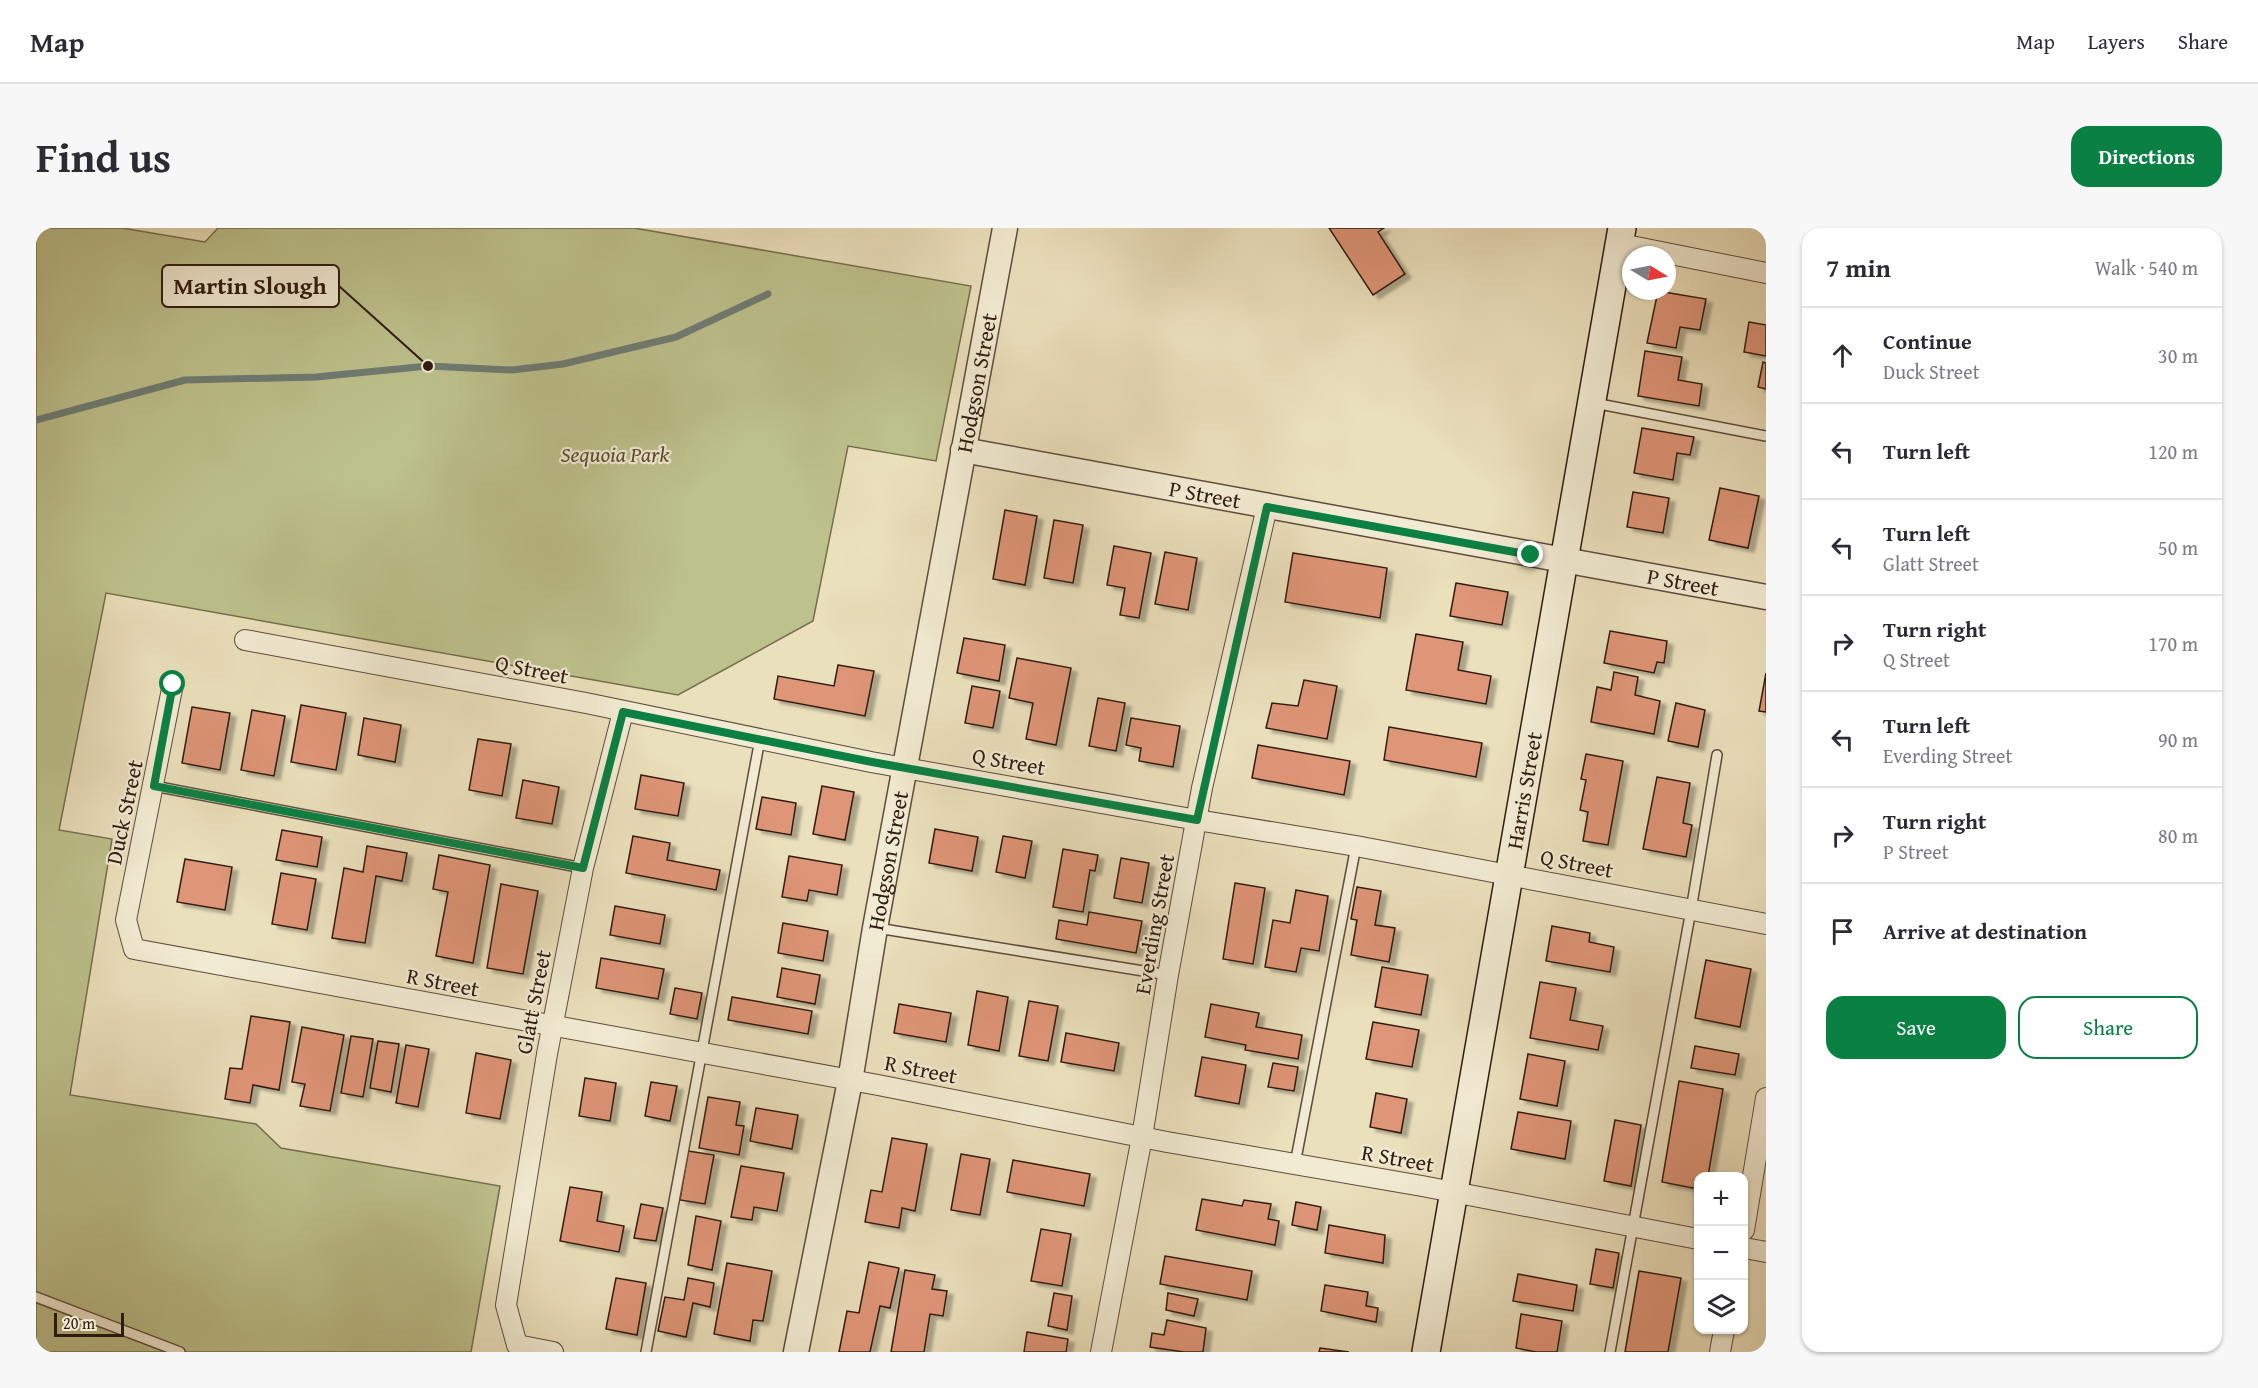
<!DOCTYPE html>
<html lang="en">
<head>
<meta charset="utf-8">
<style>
	body { margin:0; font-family:"Gentium Book Plus",serif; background:#f7f7f7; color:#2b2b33 }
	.controls { position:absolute; right:18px; bottom:18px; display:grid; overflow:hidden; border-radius:12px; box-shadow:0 2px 4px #0004 }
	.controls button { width:54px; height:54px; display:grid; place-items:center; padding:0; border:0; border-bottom:2px solid #e1e1e2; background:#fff; color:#2b2b33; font:30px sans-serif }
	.compass { position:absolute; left:1586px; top:18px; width:54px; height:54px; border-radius:50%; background:#fff; box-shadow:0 2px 4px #0004; rotate:100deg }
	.scale { position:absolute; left:18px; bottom:15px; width:70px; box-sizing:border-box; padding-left:6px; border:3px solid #2f1b10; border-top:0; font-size:16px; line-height:21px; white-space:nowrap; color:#2f1b10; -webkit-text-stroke:4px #f2ebd3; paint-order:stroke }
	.stop { position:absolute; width:18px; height:18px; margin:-14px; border:4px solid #0b8043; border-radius:50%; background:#fff }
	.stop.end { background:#0b8043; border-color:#fff; box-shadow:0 2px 6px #0008 }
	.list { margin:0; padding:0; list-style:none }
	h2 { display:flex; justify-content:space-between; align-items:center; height:78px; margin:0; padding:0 24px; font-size:26px }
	h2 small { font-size:20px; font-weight:400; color:#7c7c81 }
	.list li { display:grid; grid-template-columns:39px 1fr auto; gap:18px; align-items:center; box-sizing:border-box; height:96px; padding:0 24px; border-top:2px solid #e1e1e2 }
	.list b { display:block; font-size:22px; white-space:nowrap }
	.list p { margin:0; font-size:20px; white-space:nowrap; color:#7c7c81 }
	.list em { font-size:20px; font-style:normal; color:#7c7c81 }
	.actions { display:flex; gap:12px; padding:18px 24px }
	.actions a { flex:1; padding:14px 0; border:2px solid #0b8043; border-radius:18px; text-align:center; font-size:21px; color:#0b8043 }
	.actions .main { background:#0b8043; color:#fff }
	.icon { flex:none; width:33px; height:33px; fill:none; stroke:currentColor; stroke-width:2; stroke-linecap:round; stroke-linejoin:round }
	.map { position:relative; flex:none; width:1730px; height:1124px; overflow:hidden; border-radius:18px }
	header { display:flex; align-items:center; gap:36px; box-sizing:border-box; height:84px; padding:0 30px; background:#fff; border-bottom:2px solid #e1e1e2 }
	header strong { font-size:28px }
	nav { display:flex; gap:33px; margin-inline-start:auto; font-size:21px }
	.intro { display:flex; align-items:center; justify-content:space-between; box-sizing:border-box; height:144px; padding:0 36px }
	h1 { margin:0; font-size:42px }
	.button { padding:15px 27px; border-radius:18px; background:#0b8043; color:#fff; font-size:21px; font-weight:700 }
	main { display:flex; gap:36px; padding:0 36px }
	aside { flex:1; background:#fff; border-radius:18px; box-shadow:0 2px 4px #0004 }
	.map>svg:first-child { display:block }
</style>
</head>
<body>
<header>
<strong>Map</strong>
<nav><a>Map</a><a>Layers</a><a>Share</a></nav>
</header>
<div class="intro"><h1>Find us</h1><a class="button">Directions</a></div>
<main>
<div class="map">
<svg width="1730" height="1124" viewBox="0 0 1730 1124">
	<defs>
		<filter id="shadow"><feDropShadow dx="6" dy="4" stdDeviation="1.5" flood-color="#0004"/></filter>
	</defs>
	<rect width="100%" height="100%" fill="#ebe0bc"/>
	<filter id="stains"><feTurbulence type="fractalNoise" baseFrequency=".00333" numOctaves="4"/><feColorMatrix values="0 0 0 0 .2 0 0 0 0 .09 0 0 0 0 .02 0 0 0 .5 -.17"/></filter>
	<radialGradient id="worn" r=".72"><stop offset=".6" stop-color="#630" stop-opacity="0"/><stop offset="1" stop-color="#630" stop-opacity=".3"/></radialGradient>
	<path fill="#bdc18c" stroke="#766e4e" stroke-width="1.5" d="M 0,0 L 86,0 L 169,14 L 182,0 L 598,0 L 935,58 L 900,233 L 812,218 L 777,393 L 642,467 L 70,365 L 23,602 L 76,611 L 34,867 L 220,896 L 245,920 L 464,958 L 435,1124 L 0,1124 Z"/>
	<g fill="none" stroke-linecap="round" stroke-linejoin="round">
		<path stroke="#6f7c73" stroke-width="7" d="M 0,192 L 149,152 L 280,149 L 392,138 L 476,142 L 527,136 L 640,109 L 732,66"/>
	</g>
	<g fill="#df9577" stroke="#2f1b10" stroke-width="1.5" filter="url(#shadow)">
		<path d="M 1293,0 L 1348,0 L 1342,4 L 1369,46 L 1337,67 Z"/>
		<path d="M 1622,63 L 1670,71 L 1664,102 L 1644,99 L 1640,120 L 1611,115 Z"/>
		<path d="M 1713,94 L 1730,97 L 1730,128 L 1708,124 Z"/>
		<path d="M 1609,123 L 1646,129 L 1642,152 L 1666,156 L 1663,178 L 1602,168 Z"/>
		<path d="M 1727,134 L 1730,135 L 1730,161 L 1722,159 Z"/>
		<path d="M 1606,200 L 1658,209 L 1654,227 L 1641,225 L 1637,252 L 1598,245 Z"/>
		<path d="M 1684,260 L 1723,268 L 1712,320 L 1673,312 Z"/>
		<path d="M 1597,264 L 1633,270 L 1627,305 L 1591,299 Z"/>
		<path d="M 969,282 L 1001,288 L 989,357 L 957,351 Z"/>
		<path d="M 1018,292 L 1047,297 L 1037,355 L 1008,350 Z"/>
		<path d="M 1078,318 L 1115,325 L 1103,390 L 1084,387 L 1089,360 L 1071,357 Z"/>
		<path d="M 1129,324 L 1161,330 L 1152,382 L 1119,376 Z"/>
		<path d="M 1257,325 L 1351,340 L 1344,390 L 1249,374 Z"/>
		<path d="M 1420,355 L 1472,364 L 1466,397 L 1414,388 Z"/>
		<path d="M 1574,403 L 1631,413 L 1628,435 L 1621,434 L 1618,445 L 1568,435 Z"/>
		<path d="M 1380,406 L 1427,414 L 1422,442 L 1455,448 L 1450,476 L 1370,462 Z"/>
		<path d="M 928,410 L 969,417 L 963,453 L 921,445 Z"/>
		<path d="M 981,430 L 1035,440 L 1020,517 L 990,511 L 997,475 L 973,470 Z"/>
		<path d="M 802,437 L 838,443 L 829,488 L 738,471 L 742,448 L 798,458 Z"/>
		<path d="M 1578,444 L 1602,449 L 1599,467 L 1624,473 L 1618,506 L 1555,494 L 1561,459 L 1575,462 Z"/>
		<path d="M 1730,445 L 1730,484 L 1723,483 Z"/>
		<path d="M 1268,452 L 1301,458 L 1291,511 L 1230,500 L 1236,475 L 1262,478 Z"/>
		<path d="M 936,458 L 964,463 L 957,500 L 929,495 Z"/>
		<path d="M 1062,470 L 1089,475 L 1080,523 L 1053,518 Z"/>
		<path d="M 1640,475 L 1669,482 L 1662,519 L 1632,513 Z"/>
		<path d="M 265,477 L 310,485 L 300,542 L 255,534 Z"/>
		<path d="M 156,479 L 194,485 L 184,542 L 146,535 Z"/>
		<path d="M 216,482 L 249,488 L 238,548 L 205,542 Z"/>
		<path d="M 328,490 L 365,497 L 359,534 L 322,527 Z"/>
		<path d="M 1095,490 L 1144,498 L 1137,539 L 1103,533 L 1105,520 L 1090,517 Z"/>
		<path d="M 1353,499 L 1446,515 L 1440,549 L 1348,532 Z"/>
		<path d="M 442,511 L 475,516 L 466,568 L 433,562 Z"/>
		<path d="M 1222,517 L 1314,533 L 1308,567 L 1216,550 Z"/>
		<path d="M 1550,526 L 1587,533 L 1572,617 L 1547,613 L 1552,584 L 1544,582 L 1550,552 L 1545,551 Z"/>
		<path d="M 605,547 L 648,555 L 642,588 L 599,581 Z"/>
		<path d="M 1621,549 L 1654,555 L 1647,595 L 1656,597 L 1650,629 L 1607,621 Z"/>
		<path d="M 487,552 L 523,559 L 516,596 L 480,590 Z"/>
		<path d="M 786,558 L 818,564 L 809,612 L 777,606 Z"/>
		<path d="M 726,569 L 760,575 L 755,607 L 720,601 Z"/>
		<path d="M 899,601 L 942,609 L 936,643 L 893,635 Z"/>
		<path d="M 246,602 L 286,609 L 281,639 L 240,632 Z"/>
		<path d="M 597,608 L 634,615 L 631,632 L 684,642 L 680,662 L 590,645 Z"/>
		<path d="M 967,608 L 996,613 L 989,650 L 960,644 Z"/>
		<path d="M 331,618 L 371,625 L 366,653 L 340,648 L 329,715 L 296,710 L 308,640 L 327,644 Z"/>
		<path d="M 1027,621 L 1062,627 L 1059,643 L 1054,642 L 1047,684 L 1017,679 Z"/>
		<path d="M 403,627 L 454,637 L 437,735 L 400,728 L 412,664 L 397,661 Z"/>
		<path d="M 753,628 L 806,637 L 801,667 L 773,662 L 771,673 L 746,669 Z"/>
		<path d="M 1085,630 L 1113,635 L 1106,675 L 1078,670 Z"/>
		<path d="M 149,631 L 196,639 L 189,682 L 141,674 Z"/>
		<path d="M 245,645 L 280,651 L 271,702 L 236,696 Z"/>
		<path d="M 1199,655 L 1229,660 L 1217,736 L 1187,731 Z"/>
		<path d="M 465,656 L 502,663 L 487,746 L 451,740 Z"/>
		<path d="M 1321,659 L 1345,663 L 1339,697 L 1359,700 L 1353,734 L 1315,727 L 1321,692 L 1315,691 Z"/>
		<path d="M 1260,662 L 1292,668 L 1283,723 L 1265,720 L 1260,744 L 1229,739 L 1237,692 L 1254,695 Z"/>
		<path d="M 579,678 L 629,687 L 624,716 L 574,707 Z"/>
		<path d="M 1053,684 L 1106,693 L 1100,725 L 1020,711 L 1023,692 L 1051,697 Z"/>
		<path d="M 747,695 L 792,703 L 787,733 L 742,725 Z"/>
		<path d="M 1516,698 L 1554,705 L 1553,714 L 1578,719 L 1574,744 L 1510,733 Z"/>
		<path d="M 565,730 L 628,741 L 622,771 L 560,760 Z"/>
		<path d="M 1670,732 L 1715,741 L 1704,799 L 1659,790 Z"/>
		<path d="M 1346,739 L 1392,747 L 1385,787 L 1339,779 Z"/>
		<path d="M 746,740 L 784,747 L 779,776 L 741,769 Z"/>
		<path d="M 1504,754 L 1540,760 L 1534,792 L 1567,798 L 1562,822 L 1494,810 Z"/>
		<path d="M 639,760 L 666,765 L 661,791 L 634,786 Z"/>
		<path d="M 941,763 L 972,769 L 963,823 L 932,817 Z"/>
		<path d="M 696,769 L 776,783 L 772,806 L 692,792 Z"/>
		<path d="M 993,773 L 1022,778 L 1012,833 L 983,828 Z"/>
		<path d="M 863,776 L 915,785 L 910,814 L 858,805 Z"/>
		<path d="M 1175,776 L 1223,785 L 1220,799 L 1266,807 L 1262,831 L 1209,822 L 1210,817 L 1169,809 Z"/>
		<path d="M 215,788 L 254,794 L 243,862 L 217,857 L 214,875 L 189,871 L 194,840 L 206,841 Z"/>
		<path d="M 1337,794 L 1383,802 L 1376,839 L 1330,831 Z"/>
		<path d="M 266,799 L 308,807 L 294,883 L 264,878 L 269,856 L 256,854 Z"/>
		<path d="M 1030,805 L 1083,815 L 1078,843 L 1025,834 Z"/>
		<path d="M 315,808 L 337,811 L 327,869 L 305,865 Z"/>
		<path d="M 342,813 L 363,816 L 355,864 L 334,860 Z"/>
		<path d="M 370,817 L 393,821 L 382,879 L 360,875 Z"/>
		<path d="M 1659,818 L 1703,826 L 1699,847 L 1655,840 Z"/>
		<path d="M 440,825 L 475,832 L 464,891 L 430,885 Z"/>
		<path d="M 1492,826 L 1529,833 L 1521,878 L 1484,871 Z"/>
		<path d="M 1166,829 L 1210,837 L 1203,876 L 1159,868 Z"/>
		<path d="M 1237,835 L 1262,839 L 1258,863 L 1232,859 Z"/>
		<path d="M 549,850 L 580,855 L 574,893 L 543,888 Z"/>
		<path d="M 1643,853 L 1687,861 L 1672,948 L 1662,948 L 1662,961 L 1626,954 Z"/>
		<path d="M 615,854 L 641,858 L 634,893 L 609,888 Z"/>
		<path d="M 1340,865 L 1371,871 L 1365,905 L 1334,899 Z"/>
		<path d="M 672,869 L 704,874 L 700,897 L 708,898 L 703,927 L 663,920 Z"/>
		<path d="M 720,880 L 762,887 L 756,921 L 714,913 Z"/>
		<path d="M 1482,884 L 1535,893 L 1529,931 L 1475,921 Z"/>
		<path d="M 1579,892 L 1605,897 L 1595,958 L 1568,953 Z"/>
		<path d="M 856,910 L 891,916 L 879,983 L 866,980 L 863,1000 L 829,994 L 835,962 L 846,964 Z"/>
		<path d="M 652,923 L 678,927 L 669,976 L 644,972 Z"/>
		<path d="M 925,926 L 954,931 L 944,987 L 915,982 Z"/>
		<path d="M 977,932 L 1054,946 L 1048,978 L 971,964 Z"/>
		<path d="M 705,938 L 748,945 L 741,983 L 718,979 L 716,992 L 695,989 Z"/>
		<path d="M 534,959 L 566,964 L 561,993 L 588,998 L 583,1024 L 524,1013 Z"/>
		<path d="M 1166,971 L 1206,978 L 1208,972 L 1235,976 L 1232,991 L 1243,993 L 1239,1017 L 1160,1002 Z"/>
		<path d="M 1260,974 L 1285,979 L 1281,1002 L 1256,997 Z"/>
		<path d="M 605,976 L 627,980 L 620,1013 L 598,1010 Z"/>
		<path d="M 660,988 L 685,993 L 676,1042 L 652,1037 Z"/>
		<path d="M 1293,997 L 1349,1007 L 1347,1035 L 1289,1025 Z"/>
		<path d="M 1005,1001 L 1035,1006 L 1026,1058 L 995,1053 Z"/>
		<path d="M 1560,1021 L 1583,1025 L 1577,1060 L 1554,1056 Z"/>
		<path d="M 1129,1028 L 1216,1043 L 1211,1072 L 1124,1056 Z"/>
		<path d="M 833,1034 L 863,1040 L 854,1080 L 844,1078 L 834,1124 L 803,1124 L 811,1083 L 823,1085 Z"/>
		<path d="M 691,1035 L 736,1043 L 727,1093 L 717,1092 L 714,1113 L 678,1106 Z"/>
		<path d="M 869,1042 L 899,1047 L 896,1061 L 911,1063 L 907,1088 L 894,1086 L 888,1124 L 855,1124 Z"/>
		<path d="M 1603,1043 L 1645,1050 L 1632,1124 L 1589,1124 Z"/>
		<path d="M 1482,1046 L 1541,1057 L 1537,1083 L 1477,1073 Z"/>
		<path d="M 580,1050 L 610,1055 L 601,1107 L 570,1101 Z"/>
		<path d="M 652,1050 L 678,1055 L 674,1079 L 657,1075 L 650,1109 L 622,1103 L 629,1069 L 648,1072 Z"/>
		<path d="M 1289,1057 L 1332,1064 L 1330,1078 L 1342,1080 L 1340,1094 L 1285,1083 Z"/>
		<path d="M 1018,1065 L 1036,1068 L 1031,1102 L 1012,1098 Z"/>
		<path d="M 1132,1065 L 1162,1071 L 1158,1088 L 1130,1082 Z"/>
		<path d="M 1485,1086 L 1526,1093 L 1521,1124 L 1500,1124 L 1480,1120 Z"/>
		<path d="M 1131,1092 L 1170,1100 L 1167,1124 L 1148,1124 L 1114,1119 L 1116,1105 L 1128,1107 Z"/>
		<path d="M 991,1104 L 1032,1111 L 1030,1124 L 988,1124 Z"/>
		<path d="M 1284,1120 L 1313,1124 L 1283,1124 Z"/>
	</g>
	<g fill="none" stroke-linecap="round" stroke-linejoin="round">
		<defs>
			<g id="service">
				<path d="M 1558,175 L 1730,208"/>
				<path d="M 118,558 L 547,640"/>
				<path d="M 841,700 L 1132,747"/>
				<path d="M 1259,936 L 1320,618"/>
				<path d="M 0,1069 L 144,1124"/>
				<path d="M 610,1124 L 724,511"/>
				<path d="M 1574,1124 L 1655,682 L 1681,527"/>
			</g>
			<g id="minor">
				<path d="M 1585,16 L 1730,45"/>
				<path d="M 209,412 L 550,475 L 835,534 L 1161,592 L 1320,618 L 1730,696"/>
				<path d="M 137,456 L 90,692 L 98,721 L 842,857 L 1131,914 L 1386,958 L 1662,1011"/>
				<path d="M 1708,1002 L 1730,870"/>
				<path d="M 1708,1020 L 1730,1024"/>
				<path d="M 517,1124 L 481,1117 L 470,1077 L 511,826 L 547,640 L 587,484"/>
				<path d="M 1065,1124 L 1106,909 L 1132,747 L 1166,560 L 1231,279"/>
				<path d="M 1684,1124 L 1688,1102"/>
			</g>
			<g id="tertiary">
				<path id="s1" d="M 927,222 L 1730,369"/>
				<path id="s2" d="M 760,1124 L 814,853 L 839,700 L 969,0"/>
			</g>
			<g id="secondary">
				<path id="s3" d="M 1390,1124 L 1586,0"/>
			</g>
		</defs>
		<use href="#service" stroke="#5e4c3b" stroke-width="12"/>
		<use href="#minor" stroke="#5e4c3b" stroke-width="22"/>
		<use href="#tertiary" stroke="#5e4c3b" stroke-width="27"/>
		<use href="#secondary" stroke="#2f1b10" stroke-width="30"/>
		<use href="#service" stroke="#f2ebd3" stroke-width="9"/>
		<use href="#minor" stroke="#f2ebd3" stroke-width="20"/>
		<use href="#tertiary" stroke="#f2ebd3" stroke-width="24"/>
		<use href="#secondary" stroke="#f2ebd3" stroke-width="27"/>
	</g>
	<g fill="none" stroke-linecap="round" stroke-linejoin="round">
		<path stroke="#0b8043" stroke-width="8" d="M 137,456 L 118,558 L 547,640 L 587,484 L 836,534 L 1161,592 L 1231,279 L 1495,327"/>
	</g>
	<g text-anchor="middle" stroke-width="4.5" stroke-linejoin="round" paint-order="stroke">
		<g font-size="22" fill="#2f1b10" stroke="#f2ebd3">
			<text dy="8" stroke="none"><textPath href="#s2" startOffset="986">Hodgson Street</textPath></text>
			<text dy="8" stroke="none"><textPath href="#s1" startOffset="246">P Street</textPath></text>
			<text dy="8" stroke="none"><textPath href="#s1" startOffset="732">P Street</textPath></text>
			<text transform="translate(496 441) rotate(11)" y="8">Q Street</text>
			<text transform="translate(973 533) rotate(10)" y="8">Q Street</text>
			<text dy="8" stroke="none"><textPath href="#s3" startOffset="570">Harris Street</textPath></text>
			<text transform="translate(88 584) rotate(-78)" y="8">Duck Street</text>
			<text dy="8" stroke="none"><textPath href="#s2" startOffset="500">Hodgson Street</textPath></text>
			<text transform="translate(1541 635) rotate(11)" y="8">Q Street</text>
			<text transform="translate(1118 696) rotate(-80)" y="8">Everding Street</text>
			<text transform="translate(407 754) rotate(11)" y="8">R Street</text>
			<text transform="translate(497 774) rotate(-79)" y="8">Glatt Street</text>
			<text transform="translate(885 841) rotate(11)" y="8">R Street</text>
			<text transform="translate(1362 930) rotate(10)" y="8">R Street</text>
		</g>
		<g font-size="22" font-style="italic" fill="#5a4d35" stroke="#f2ebd3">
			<text x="579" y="234">Sequoia Park</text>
		</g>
	</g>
	<path fill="none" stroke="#2f1b10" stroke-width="2" d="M392 138L303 58"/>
	<circle fill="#2f1b10" stroke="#f2ebd3" stroke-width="2" cx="392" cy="138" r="6"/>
	<rect fill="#f2ebd3" stroke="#2f1b10" stroke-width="2" x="126" y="37" width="177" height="42" rx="6"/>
	<g font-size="24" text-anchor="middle" font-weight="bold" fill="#2f1b10">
		<text x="214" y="66">Martin Slough</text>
	</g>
	<rect width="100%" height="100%" filter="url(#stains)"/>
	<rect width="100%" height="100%" fill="url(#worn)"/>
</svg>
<div class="controls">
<button>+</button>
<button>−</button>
<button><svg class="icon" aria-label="layers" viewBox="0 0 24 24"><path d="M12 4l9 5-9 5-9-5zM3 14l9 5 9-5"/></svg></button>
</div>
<svg class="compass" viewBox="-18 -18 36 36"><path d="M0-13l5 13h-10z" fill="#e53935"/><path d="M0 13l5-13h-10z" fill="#7c7c81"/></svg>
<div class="scale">20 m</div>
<div class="stop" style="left:137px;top:456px"></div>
<div class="stop end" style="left:1495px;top:327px"></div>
</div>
<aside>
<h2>7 min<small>Walk · 540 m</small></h2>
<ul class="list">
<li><svg class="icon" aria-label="ahead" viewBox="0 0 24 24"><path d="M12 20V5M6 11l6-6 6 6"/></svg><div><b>Continue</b><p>Duck Street</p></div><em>30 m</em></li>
<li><svg class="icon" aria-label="left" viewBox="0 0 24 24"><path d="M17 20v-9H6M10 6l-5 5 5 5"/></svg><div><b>Turn left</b></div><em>120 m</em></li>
<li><svg class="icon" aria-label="left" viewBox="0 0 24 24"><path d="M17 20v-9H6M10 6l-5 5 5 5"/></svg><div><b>Turn left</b><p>Glatt Street</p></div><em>50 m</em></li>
<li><svg class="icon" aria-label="right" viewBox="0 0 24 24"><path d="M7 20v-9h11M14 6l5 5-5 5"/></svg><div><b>Turn right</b><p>Q Street</p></div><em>170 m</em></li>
<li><svg class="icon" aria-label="left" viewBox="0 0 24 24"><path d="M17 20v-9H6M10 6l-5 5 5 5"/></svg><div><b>Turn left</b><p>Everding Street</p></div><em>90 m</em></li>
<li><svg class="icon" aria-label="right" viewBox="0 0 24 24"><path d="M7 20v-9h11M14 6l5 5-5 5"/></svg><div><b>Turn right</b><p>P Street</p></div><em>80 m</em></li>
<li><svg class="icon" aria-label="arrive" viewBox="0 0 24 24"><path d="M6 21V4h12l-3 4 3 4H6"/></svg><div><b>Arrive at destination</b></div></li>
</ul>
<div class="actions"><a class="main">Save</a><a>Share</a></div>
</aside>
</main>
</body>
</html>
